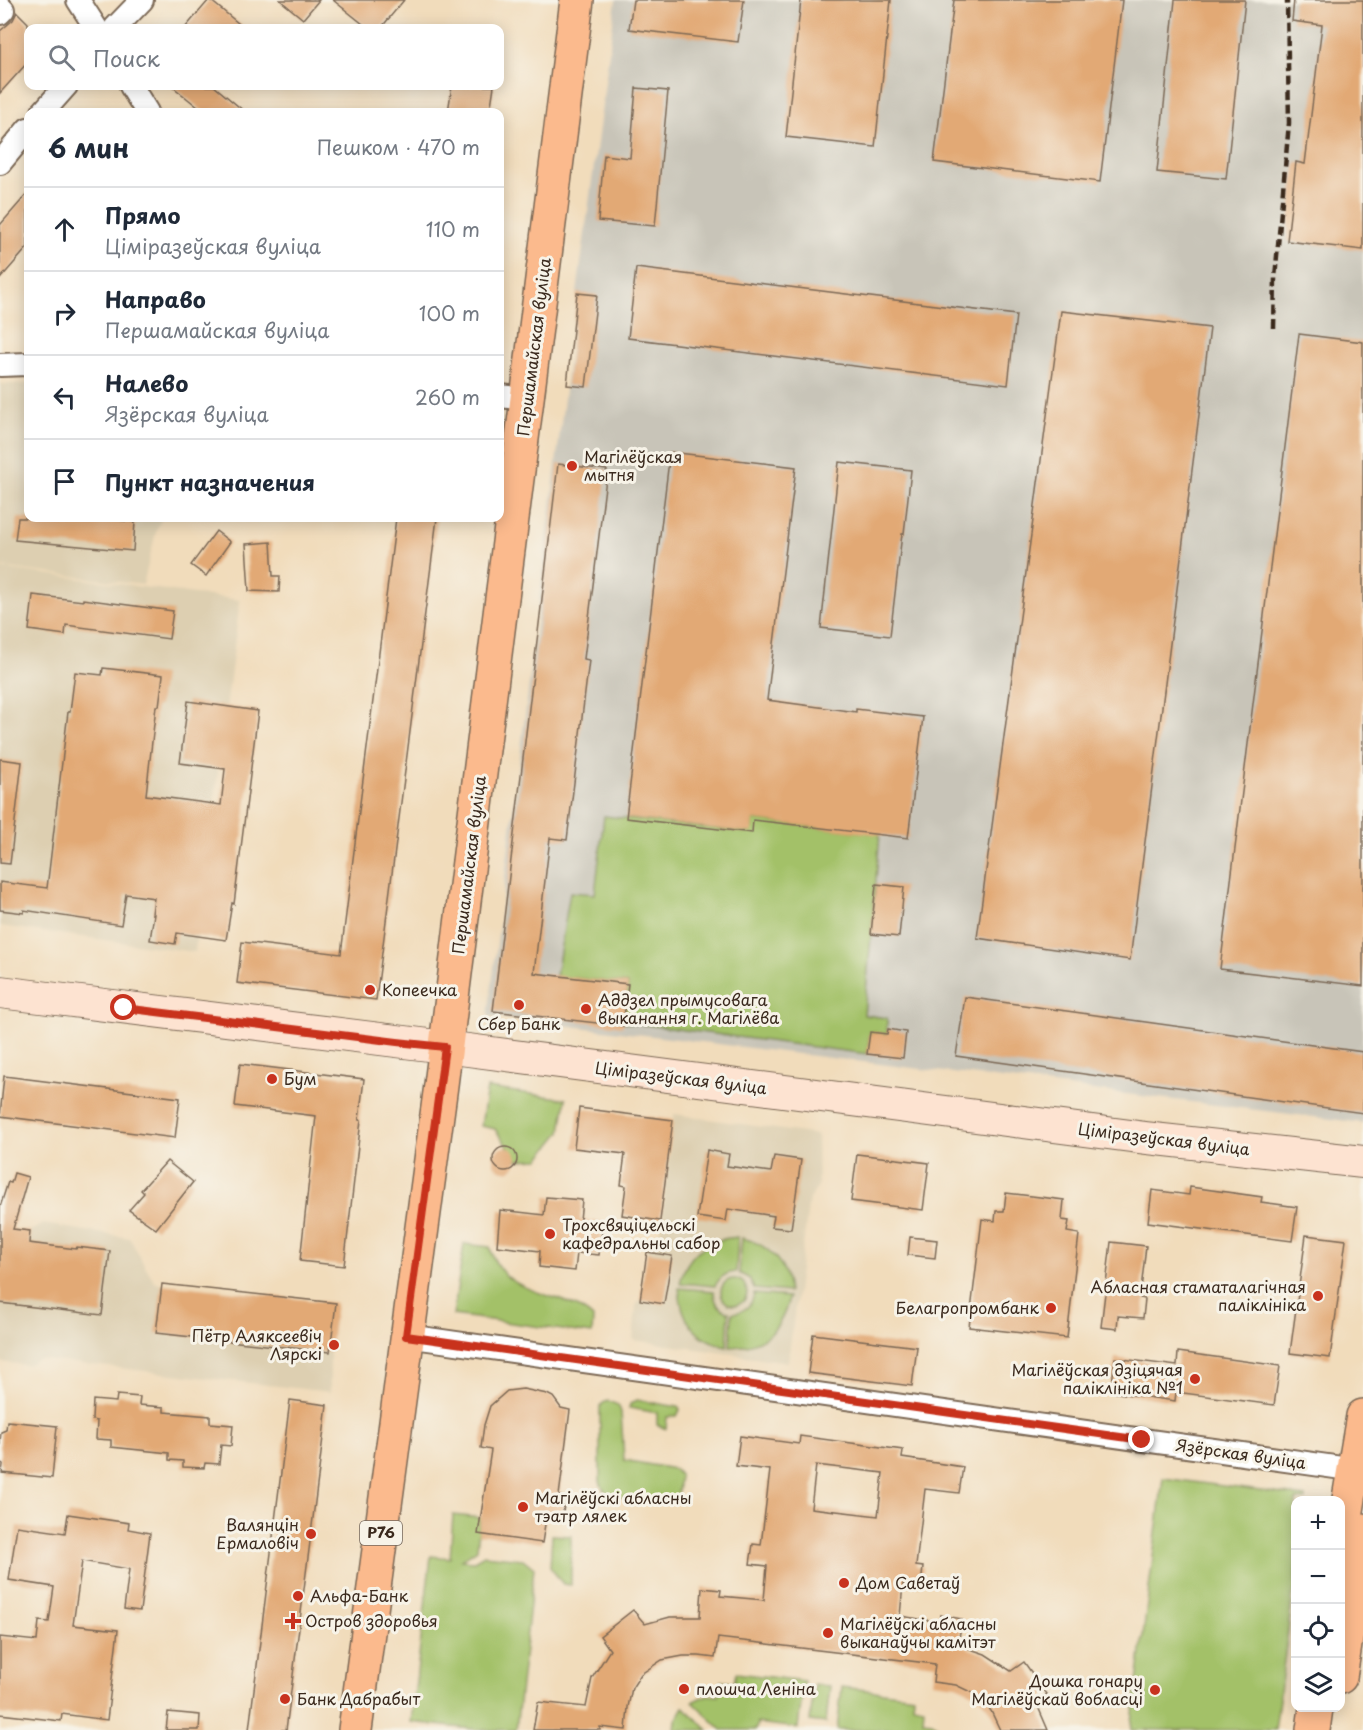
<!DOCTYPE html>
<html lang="ru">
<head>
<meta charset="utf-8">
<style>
	body { margin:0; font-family:"Playpen Sans",sans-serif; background:#f2f2f3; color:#1f2937 }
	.controls { position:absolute; right:18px; bottom:18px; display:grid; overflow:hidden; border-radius:12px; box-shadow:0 3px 15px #0003 }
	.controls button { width:54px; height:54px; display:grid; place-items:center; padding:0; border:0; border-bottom:2px solid #e0e1e3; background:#fff; color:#1f2937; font:30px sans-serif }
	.stop { position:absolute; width:18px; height:18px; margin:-14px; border:4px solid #c8321e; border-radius:50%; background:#fff }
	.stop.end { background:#c8321e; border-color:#fff; box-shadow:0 2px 6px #0008 }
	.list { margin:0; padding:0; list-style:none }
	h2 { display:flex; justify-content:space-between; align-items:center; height:78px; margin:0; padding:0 24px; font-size:26px }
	h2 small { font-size:20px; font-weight:400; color:#747a83 }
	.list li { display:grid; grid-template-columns:39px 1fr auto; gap:18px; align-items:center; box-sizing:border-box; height:84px; padding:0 24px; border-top:2px solid #e0e1e3 }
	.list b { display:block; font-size:22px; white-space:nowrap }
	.list p { margin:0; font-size:20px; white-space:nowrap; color:#747a83 }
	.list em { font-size:20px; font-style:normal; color:#747a83 }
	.icon { flex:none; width:33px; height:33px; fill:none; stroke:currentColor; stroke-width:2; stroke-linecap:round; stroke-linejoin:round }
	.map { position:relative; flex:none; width:1363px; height:1730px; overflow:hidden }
	.search { position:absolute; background:#fff; box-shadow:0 3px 15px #0003; left:24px; top:24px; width:480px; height:66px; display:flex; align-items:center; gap:15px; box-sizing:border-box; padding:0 21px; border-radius:12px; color:#747a83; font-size:22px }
	.panel { position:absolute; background:#fff; box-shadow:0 3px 15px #0003; left:24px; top:108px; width:480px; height:414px; border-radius:12px }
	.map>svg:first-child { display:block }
</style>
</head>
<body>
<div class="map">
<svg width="1363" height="1730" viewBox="0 0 1363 1730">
	<rect width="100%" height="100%" fill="#f7f3e8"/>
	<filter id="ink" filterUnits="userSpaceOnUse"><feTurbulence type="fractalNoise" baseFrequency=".0167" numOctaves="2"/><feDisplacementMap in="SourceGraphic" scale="12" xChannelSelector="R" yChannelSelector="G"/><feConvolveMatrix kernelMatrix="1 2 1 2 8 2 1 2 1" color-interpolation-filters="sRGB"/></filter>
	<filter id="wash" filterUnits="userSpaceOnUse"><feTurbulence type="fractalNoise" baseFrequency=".008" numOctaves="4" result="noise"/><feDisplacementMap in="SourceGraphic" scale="24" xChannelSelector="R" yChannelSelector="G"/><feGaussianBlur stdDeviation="1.35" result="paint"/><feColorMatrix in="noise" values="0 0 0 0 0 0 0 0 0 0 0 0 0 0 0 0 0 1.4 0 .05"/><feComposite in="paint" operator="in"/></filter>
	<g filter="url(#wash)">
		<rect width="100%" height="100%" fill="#f1dcbb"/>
		<g fill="#ddcfb1">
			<path d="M 0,384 L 28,384 L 28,518 L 162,518 L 157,528 L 143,585 L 0,567 Z"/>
			<path d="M 0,568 L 240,600 L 195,952 L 0,926 Z"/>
			<path d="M 674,1114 L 817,1135 L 818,1187 L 809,1199 L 788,1362 L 633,1340 L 636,1306 L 640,1300 L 648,1243 L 660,1231 Z"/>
			<path d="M 43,1224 L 130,1238 L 142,1261 L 155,1282 L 162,1284 L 336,1303 L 330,1352 L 330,1392 L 39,1359 L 27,1365 L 0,1362 L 0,1240 L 29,1243 L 30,1231 Z"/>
		</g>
		<path fill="#c8c4b8" d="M 616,0 L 1363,0 L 1363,1123 L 488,1016 L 577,293 Z"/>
		<g fill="#a3c168" stroke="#6f7643" stroke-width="1.5">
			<path d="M 604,816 L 751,833 L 753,820 L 880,834 L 864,1015 L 887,1018 L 887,1034 L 870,1032 L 867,1054 L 624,1022 L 628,984 L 556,976 L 570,892 L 595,894 Z"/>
			<path d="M 487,1088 L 566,1099 L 561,1132 L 539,1159 L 517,1160 L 495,1129 L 481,1126 Z"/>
			<path d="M 738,1237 L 736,1272 C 725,1273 720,1277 715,1286 L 680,1283 C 687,1252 708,1239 738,1237 Z"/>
			<path d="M 742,1238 C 769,1244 787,1264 789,1292 L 754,1289 L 750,1279 L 739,1273 Z"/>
			<path d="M 464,1244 L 490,1247 C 502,1300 561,1288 593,1318 L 592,1334 L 453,1315 Z"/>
			<circle cx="734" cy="1292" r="13"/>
			<path d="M 679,1288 L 714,1291 C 714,1302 719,1309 729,1312 L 727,1346 C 695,1340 681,1320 679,1288 Z"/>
			<path d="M 754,1294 L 789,1297 C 782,1330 764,1346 730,1347 L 732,1313 C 744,1312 752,1306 754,1294 Z"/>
			<path d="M 637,1400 L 678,1407 L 680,1410 L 677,1416 L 667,1417 L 666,1429 L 657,1425 L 657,1413 L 629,1408 L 630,1404 Z"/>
			<path d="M 608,1401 L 618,1405 L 621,1412 L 624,1460 L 674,1469 L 680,1476 L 677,1501 C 664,1501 616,1500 607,1493 C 603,1490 601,1486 600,1481 L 600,1407 L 603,1403 Z"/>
			<path d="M 1163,1478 L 1305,1497 L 1305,1500 L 1296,1500 L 1295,1586 L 1294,1593 L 1293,1594 L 1275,1730 L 1131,1730 Z"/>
			<path d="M 453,1515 L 480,1518 L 477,1549 L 461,1560 L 474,1561 L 484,1555 L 523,1559 L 534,1568 L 516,1730 L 481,1730 L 411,1722 L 431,1556 L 450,1558 Z"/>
			<path d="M 552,1535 L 571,1536 L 571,1585 L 563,1584 L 550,1567 Z"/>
			<path d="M 736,1673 L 804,1681 L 798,1728 L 757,1723 L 756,1730 L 722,1730 L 693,1702 L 707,1695 L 719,1696 L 721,1681 L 734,1683 Z"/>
			<path d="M 814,1685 L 830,1686 L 826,1723 L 810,1721 Z"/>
			<path d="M 842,1687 L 914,1696 L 913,1705 L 924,1707 L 923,1721 L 932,1722 L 942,1730 L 837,1730 Z"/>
			<path d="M 684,1707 L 708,1730 L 675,1730 L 676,1720 Z"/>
		</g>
		<g id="blocks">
			<g fill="#e2a975" fill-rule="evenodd">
				<path d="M 209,0 L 210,0 L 244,28 L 185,28 Z"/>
				<path d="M 280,0 L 319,0 L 303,19 Z"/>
				<path d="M 333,0 L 404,0 L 381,28 L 368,28 Z"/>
				<path d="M 633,0 L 744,0 L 738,42 L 629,29 Z"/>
				<path d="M 801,0 L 891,0 L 875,147 L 786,137 Z"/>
				<path d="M 954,0 L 1122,0 L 1100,182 L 934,162 Z"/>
				<path d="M 1175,0 L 1245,0 L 1226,179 L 1157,172 Z"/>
				<path d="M 1294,0 L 1363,0 L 1363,250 L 1287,241 L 1296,162 L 1305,164 L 1322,25 L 1292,21 Z"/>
				<path d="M 17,12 L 28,23 L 28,62 L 0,93 L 0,31 L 13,20 Z"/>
				<path d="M 172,86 L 214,86 L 245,112 L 204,112 Z"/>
				<path d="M 452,86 L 494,86 L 490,112 L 448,112 Z"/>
				<path d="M 636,88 L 668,91 L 655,226 L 598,221 L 604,155 L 630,158 Z"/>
				<path d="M 28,193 L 28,247 L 0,279 L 0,225 Z"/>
				<path d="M 636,268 L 1016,315 L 1008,385 L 628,338 Z"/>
				<path d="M 577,293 L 597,295 L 586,387 L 567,385 Z"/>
				<path d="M 1061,311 L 1210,328 L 1130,960 L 977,938 Z"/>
				<path d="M 1299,334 L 1363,342 L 1363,986 L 1220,969 Z"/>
				<path d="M 670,452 L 796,467 L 767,700 L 856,712 L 856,709 L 923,717 L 908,838 L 753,820 L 752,833 L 626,818 Z"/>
				<path d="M 839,462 L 911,470 L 904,534 L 902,534 L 890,636 L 821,628 Z"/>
				<path d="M 558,464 L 607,470 L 584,659 L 589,660 L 567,840 L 550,838 L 534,973 L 628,984 L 623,1026 L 493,1011 Z"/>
				<path d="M 18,518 L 98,518 L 135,522 L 133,551 L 15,540 Z"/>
				<path d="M 396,518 L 437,518 L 376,1000 L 237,983 L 242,942 L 341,954 Z"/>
				<path d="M 216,531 L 230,542 L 206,576 L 191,565 Z"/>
				<path d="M 271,542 L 273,576 L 280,576 L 279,592 L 249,591 L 246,544 Z"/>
				<path d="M 33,595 L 83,601 L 83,599 L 173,611 L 169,639 L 66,625 L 65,635 L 29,630 Z"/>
				<path d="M 103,668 L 163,675 L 159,706 L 156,706 L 146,795 L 221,805 L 225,769 L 180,763 L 188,701 L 258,711 L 234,904 L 232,903 L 226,940 L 177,933 L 175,944 L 150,940 L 154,914 L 152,914 L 154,898 L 126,894 L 121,925 L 24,910 L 24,913 L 0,910 L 0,882 L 47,888 L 68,712 L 70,712 L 75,672 L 102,675 Z"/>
				<path d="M 0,759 L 22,762 L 10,864 L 0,863 Z"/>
				<path d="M 876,884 L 904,887 L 899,937 L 871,934 Z"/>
				<path d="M 965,997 L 1363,1052 L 1363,1113 L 956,1056 Z"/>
				<path d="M 888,1029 L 906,1032 L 903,1058 L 867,1054 L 870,1032 L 887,1034 Z"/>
				<path d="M 240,1064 L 364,1079 L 359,1120 L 361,1120 L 344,1266 L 300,1261 L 316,1116 L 235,1106 Z"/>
				<path d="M 4,1076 L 180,1098 L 175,1138 L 0,1116 Z"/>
				<path d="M 579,1108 L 673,1120 L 660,1221 L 622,1215 L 626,1186 L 621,1185 L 625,1154 L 574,1148 Z"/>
				<circle cx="505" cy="1159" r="12"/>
				<path d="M 707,1150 L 729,1154 L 727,1166 L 771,1172 L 774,1156 L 801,1160 L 791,1229 L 772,1227 L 774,1216 L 728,1209 L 726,1221 L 697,1217 Z"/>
				<path d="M 857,1154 L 929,1163 L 923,1210 L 851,1201 Z"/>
				<path d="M 167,1161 L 193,1182 L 156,1229 L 129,1210 L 144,1193 L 141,1190 Z"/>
				<path d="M 14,1173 L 28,1177 L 13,1229 L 30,1231 L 29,1243 L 76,1249 L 77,1247 L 110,1251 L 102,1315 L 0,1303 L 0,1207 L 8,1182 L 11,1183 Z"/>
				<path d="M 1190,1187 L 1262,1197 L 1261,1202 L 1297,1207 L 1292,1241 L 1148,1222 L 1152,1190 L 1189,1195 Z"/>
				<path d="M 1006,1193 L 1064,1200 L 1062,1220 L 1069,1221 L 1067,1232 L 1079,1234 L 1067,1338 L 969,1327 L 982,1219 L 995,1221 L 996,1211 L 1004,1211 Z"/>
				<path d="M 546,1197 L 582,1200 L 580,1220 L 603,1222 L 599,1255 L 577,1253 L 575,1271 L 539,1267 L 540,1251 L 497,1246 L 500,1210 L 544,1215 Z"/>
				<path d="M 1306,1235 L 1346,1240 L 1330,1358 L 1290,1353 Z"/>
				<path d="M 910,1237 L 937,1240 L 935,1258 L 908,1255 Z"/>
				<path d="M 1111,1242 L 1146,1246 L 1140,1298 L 1145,1299 L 1143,1318 L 1118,1316 L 1117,1329 L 1101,1327 Z"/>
				<path d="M 647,1252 L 672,1256 L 664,1304 L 640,1300 Z"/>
				<path d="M 162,1284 L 336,1303 L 330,1352 L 156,1333 Z"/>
				<path d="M 813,1334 L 917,1347 L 912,1386 L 808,1373 Z"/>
				<path d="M 1178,1352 L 1280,1366 L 1274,1405 L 1176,1392 L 1175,1401 L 1111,1392 L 1115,1358 L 1177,1366 Z"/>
				<path d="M 523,1389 L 547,1394 L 553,1397 L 561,1408 L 570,1410 L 559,1496 L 565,1497 L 562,1520 L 546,1518 L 542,1543 L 478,1534 L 491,1450 L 481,1448 L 484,1425 L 490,1406 L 507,1391 Z"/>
				<path d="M 117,1395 L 140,1397 L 139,1405 L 164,1407 L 164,1412 L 210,1416 L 210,1423 L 233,1425 L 231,1446 L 221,1445 L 219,1464 L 205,1463 L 204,1468 L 183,1467 L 183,1461 L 169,1460 L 169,1453 L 111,1447 L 111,1440 L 96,1439 L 97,1421 L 92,1420 L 93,1400 L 116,1402 Z"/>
				<path d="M 290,1400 L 327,1405 L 311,1534 L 286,1730 L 249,1730 Z"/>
				<path d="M 7,1421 L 57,1426 L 52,1478 L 2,1473 L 3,1464 L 0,1462 L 0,1442 L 1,1432 L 6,1430 Z"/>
				<path d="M 740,1436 L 799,1444 L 800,1436 L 903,1450 L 902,1458 L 963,1467 L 959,1493 L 925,1489 L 916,1566 L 923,1567 L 921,1586 L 903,1584 L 900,1616 L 939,1622 L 940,1615 L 962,1619 L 958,1645 L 985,1654 L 1011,1671 L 1024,1662 L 1047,1694 L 1036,1702 L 1048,1730 L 1000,1730 L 991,1711 L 977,1695 L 956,1685 L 933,1682 L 935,1664 L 718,1638 L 715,1658 L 699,1656 L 683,1656 L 662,1660 L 641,1674 L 632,1688 L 628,1707 L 626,1730 L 600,1727 L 600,1730 L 533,1730 L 538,1702 L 586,1707 L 592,1678 L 610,1650 L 600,1636 L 633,1610 L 645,1624 L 670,1617 L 700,1617 L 702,1588 L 721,1590 L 720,1596 L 764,1600 L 767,1566 L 750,1564 L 753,1544 L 761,1545 L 770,1470 L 736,1466 ZM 816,1465 L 883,1473 L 878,1516 L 811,1508 Z"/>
				<path d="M 68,1514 L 129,1523 L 128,1529 L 150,1533 L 140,1611 L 124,1609 L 129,1569 L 82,1561 L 73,1625 L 118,1630 L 107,1720 L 62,1714 L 61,1721 L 0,1714 L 0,1637 L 37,1641 L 39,1621 L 49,1622 L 54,1587 L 9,1580 L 17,1526 L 65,1533 Z"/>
				<path d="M 168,1712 L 200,1715 L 199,1730 L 166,1730 Z"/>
			</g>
		</g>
	</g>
	<g filter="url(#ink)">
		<use href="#blocks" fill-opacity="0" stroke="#7b6855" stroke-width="1.5"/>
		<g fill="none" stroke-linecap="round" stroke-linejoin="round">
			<defs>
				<g id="minor">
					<path d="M 78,0 L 96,28"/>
					<path d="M 0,7 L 3,10 L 0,13"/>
					<path d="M 115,28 L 142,0"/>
					<path d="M 131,86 L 147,112"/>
					<path d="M 43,112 L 66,86"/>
					<path d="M 0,163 L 28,129"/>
					<path d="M 0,365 L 28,364"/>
					<path d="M 500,396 L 527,399"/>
					<path d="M 407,1336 L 1363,1471"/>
				</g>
				<path id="secondary" d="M 0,992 L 445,1047 L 1146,1138 L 1363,1162"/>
				<g id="primary">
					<path d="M 1340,1552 L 1363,1416"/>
					<path d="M 1340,1677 L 1363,1530"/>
					<path d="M 355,1730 L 441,1085 L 577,0"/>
					<path d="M 1313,1730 L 1316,1708"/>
				</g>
			</defs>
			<use href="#minor" stroke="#7b6855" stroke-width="26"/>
			<use href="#secondary" stroke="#7b6855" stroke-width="34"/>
			<use href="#primary" stroke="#7b6855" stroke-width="36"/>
			<use href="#minor" stroke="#fff" stroke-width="22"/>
			<use href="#secondary" stroke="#fde3d1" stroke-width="32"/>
			<use href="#primary" stroke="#fbba8d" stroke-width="33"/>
			<path stroke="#3b2a1e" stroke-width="4.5" stroke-dasharray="9 4.5" stroke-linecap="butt" d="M 1274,328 L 1275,278 L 1289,123 L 1287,0"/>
		</g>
	</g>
	<g fill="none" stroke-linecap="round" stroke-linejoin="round" filter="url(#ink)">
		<path stroke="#c8321e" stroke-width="8" d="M 124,1008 L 397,1042 L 445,1047 L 406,1336 L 1142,1440"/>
	</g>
	<g fill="#c8321e" stroke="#f7f3e8" stroke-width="2">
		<circle cx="572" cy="466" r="6"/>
		<circle cx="370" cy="990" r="6"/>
		<circle cx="519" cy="1005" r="6"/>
		<circle cx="586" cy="1009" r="6"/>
		<circle cx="272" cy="1079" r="6"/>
		<circle cx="550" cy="1234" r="6"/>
		<circle cx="1318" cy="1296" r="6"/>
		<circle cx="1051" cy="1308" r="6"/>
		<circle cx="334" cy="1345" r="6"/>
		<circle cx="1195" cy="1379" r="6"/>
		<circle cx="523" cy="1507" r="6"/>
		<circle cx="311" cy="1534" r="6"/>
		<circle cx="844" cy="1583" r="6"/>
		<circle cx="298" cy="1596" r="6"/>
		<path d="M290 1612h6v6h6v6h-6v6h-6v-6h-6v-6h6z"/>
		<circle cx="828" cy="1633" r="6"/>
		<circle cx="684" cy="1689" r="6"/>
		<circle cx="1155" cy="1690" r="6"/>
		<circle cx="285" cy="1699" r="6"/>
	</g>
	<g text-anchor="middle" stroke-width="6" stroke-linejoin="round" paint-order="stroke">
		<rect fill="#f7f3e8" stroke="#73665b" stroke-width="1.5" x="360" y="1521" width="42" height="24" rx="4.5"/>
		<g font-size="15" font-weight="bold" fill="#3b2a1e">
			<text x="381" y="1538">Р76</text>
		</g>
		<g font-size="16" fill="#3b2a1e" stroke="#f7f3e8">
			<text transform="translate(534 347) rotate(-83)" y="6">Першамайская вуліца</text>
			<text transform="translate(469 865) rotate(-83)" y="6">Першамайская вуліца</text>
			<text transform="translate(681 1078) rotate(7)" y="6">Ціміразеўская вуліца</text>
			<text transform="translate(1164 1139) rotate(7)" y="6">Ціміразеўская вуліца</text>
			<text transform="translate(1241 1454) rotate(8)" y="6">Язёрская вуліца</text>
		</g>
		<g font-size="16" fill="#3b2a1e" stroke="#f7f3e8" text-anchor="start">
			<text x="584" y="463">Магілёўская<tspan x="584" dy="18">мытня</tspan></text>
			<text x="382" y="996">Копеечка</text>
			<text x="598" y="1006">Аддзел прымусовага<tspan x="598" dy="18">выканання г. Магілёва</tspan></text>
			<text x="519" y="1030" text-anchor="middle">Сбер Банк</text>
			<text x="284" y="1085">Бум</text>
			<text x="562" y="1231">Трохсвяціцельскі<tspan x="562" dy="18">кафедральны сабор</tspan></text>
			<text x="1306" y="1293" text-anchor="end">Абласная стаматалагічная<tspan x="1306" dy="18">паліклініка</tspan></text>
			<text x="1039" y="1314" text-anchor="end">Белагропромбанк</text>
			<text x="322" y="1342" text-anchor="end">Пётр Аляксеевіч<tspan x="322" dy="18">Лярскі</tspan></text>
			<text x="1183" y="1376" text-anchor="end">Магілёўская дзіцячая<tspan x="1183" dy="18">паліклініка №1</tspan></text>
			<text x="535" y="1504">Магілёўскі абласны<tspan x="535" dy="18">тэатр лялек</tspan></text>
			<text x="299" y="1531" text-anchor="end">Валянцін<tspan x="299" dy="18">Ермаловіч</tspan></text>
			<text x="856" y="1589">Дом Саветаў</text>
			<text x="310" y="1602">Альфа-Банк</text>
			<text x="305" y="1627">Остров здоровья</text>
			<text x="840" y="1630">Магілёўскі абласны<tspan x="840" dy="18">выканаўчы камітэт</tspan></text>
			<text x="1143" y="1687" text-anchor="end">Дошка гонару<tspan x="1143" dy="18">Магілёўскай вобласці</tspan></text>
			<text x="696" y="1695">плошча Леніна</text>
			<text x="297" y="1705">Банк Дабрабыт</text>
		</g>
	</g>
</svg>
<div class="controls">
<button>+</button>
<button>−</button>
<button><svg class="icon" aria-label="locate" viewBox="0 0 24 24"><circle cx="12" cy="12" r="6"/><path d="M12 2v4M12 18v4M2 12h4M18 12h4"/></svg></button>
<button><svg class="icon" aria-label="layers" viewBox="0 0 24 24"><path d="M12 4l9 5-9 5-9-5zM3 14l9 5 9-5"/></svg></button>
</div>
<div class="stop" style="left:124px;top:1008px"></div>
<div class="stop end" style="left:1142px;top:1440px"></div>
<div class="search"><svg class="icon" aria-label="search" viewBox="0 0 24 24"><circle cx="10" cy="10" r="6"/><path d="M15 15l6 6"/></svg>Поиск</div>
<section class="panel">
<h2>6 мин<small>Пешком · 470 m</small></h2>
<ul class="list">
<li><svg class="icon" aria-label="ahead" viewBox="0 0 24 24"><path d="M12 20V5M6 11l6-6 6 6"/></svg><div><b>Прямо</b><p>Ціміразеўская вуліца</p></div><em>110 m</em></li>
<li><svg class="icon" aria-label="right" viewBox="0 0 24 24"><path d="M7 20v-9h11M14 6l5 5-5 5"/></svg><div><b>Направо</b><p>Першамайская вуліца</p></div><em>100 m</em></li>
<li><svg class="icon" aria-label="left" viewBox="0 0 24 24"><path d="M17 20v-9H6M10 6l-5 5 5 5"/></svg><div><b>Налево</b><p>Язёрская вуліца</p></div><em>260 m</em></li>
<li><svg class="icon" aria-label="arrive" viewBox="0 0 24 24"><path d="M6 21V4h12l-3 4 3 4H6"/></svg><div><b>Пункт назначения</b></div></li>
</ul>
</section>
</div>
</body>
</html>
